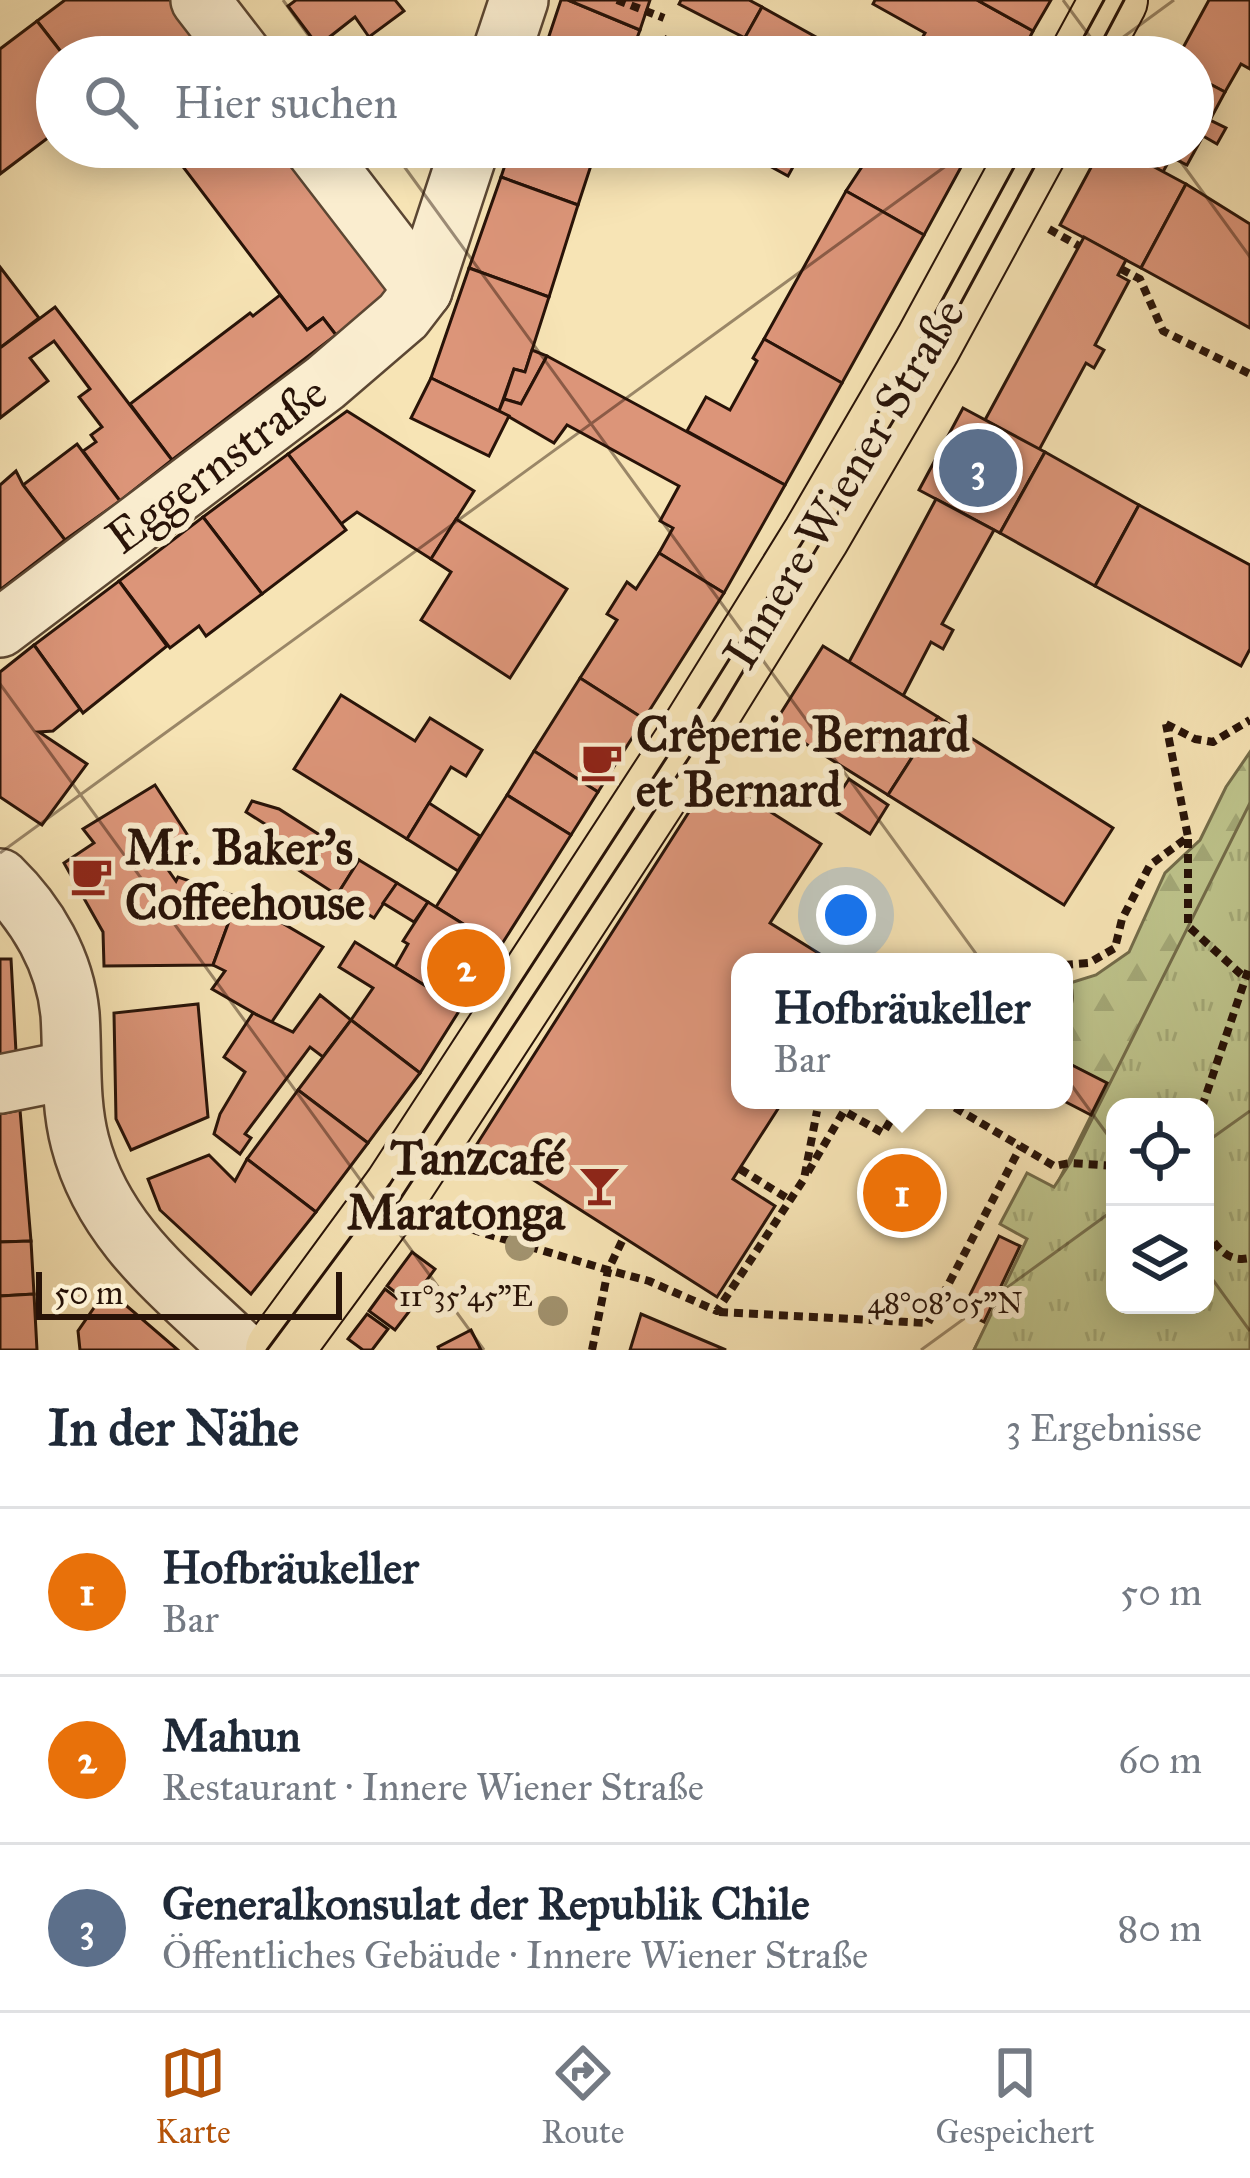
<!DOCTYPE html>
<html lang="de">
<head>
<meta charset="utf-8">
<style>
	body { margin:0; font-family:"IM FELL Great Primer",serif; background:#f6f6f7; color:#1f2937 }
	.controls { position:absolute; right:36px; bottom:36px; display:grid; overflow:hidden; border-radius:24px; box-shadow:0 6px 30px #0003 }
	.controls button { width:108px; height:108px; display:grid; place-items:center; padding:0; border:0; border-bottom:3px solid #e0e1e3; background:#fff; color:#1f2937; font:60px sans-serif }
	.scale { position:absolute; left:36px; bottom:30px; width:306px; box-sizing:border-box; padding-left:12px; border:6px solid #281308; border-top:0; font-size:33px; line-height:42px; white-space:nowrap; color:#281308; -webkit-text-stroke:9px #faedcf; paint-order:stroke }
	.you { position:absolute; left:846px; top:915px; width:42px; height:42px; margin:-30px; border:9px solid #fff; border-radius:50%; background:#1a73e8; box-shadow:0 0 0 18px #1a73e833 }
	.badge { display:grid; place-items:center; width:78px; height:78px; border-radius:50%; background:#b45309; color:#fff; font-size:39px; font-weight:700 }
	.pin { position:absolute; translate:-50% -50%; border:6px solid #fff; box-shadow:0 3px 12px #0006 }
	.popup { position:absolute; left:731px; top:953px; width:342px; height:156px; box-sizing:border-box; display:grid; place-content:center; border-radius:24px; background:#fff; filter:drop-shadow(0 3px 9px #0005); font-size:39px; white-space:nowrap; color:#747a83 }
	.popup b { font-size:45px; color:#1f2937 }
	.popup::after { content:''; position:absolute; left:50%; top:100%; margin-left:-24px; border:24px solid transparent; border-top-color:#fff }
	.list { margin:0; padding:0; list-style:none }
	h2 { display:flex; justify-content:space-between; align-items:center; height:156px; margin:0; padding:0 48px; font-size:51px }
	h2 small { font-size:39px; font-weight:400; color:#747a83 }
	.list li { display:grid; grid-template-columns:78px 1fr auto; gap:36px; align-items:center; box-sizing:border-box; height:168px; padding:0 48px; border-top:3px solid #e0e1e3 }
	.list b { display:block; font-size:45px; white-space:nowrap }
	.list p { margin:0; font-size:39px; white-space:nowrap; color:#747a83 }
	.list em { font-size:39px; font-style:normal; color:#747a83 }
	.icon { flex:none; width:66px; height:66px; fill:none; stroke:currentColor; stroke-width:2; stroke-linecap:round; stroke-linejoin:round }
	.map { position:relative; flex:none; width:1250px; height:1350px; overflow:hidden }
	.search { position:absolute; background:#fff; box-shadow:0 6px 30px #0003; left:36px; right:36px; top:36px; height:132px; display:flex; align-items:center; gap:30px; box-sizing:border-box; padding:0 42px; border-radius:66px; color:#747a83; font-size:45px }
	.sheet { height:660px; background:#fff }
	nav { display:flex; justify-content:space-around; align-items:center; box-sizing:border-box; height:168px; border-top:3px solid #e0e1e3; background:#fff; font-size:33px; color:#747a83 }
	nav a { display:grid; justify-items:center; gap:6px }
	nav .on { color:#b45309 }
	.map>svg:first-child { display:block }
</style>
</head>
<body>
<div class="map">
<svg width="1250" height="1350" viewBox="0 0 1250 1350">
	<defs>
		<pattern id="forest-firs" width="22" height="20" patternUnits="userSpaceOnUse" patternTransform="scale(3)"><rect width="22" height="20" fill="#bec48c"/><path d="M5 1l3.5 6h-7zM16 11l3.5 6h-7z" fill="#a3a877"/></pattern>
		<pattern id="park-tufts" width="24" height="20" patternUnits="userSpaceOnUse" patternTransform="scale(3)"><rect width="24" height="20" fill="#bec48c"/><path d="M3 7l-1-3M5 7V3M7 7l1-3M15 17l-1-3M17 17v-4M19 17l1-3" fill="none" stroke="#a3a877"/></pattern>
	</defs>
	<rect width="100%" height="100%" fill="#f7e4b5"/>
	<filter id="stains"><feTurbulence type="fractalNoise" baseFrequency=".00167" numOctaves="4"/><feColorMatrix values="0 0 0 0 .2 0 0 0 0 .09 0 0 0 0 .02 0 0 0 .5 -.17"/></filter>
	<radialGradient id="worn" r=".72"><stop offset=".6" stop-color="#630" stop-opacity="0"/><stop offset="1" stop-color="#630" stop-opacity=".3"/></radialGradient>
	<path fill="url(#forest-firs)" stroke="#736c4a" stroke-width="3" fill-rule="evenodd" d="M 1250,752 L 1250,1350 L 974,1350 L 1107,1084 L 1064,1061 L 1064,1016 C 1074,1007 1074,994 1070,983 L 1096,975 L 1129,952 L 1165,873 L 1200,840 L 1226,787 ZM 1115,1107 L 1205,1107 L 1205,1305 L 1115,1305 Z"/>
	<path fill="url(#park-tufts)" stroke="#736c4a" stroke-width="3" fill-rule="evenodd" d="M 1250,803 L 1250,1350 L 974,1350 L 1027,1239 L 1000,1224 L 1027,1173 L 1054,1187 L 1070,1163 ZM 1205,1107 L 1205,1305 L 1115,1305 L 1115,1107 Z"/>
	<g fill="#dc9579" stroke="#281308" stroke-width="3">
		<path d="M 65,0 L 170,0 L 206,47 L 193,57 L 124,57 L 121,53 L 115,57 L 65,57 L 37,21 Z"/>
		<path d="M 296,0 L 395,0 L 404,11 L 369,37 L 355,17 L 318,46 L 288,6 Z"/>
		<path d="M 561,0 L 568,0 L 640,30 L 630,57 L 542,57 Z"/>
		<path d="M 568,0 L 650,0 L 640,30 Z"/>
		<path d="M 681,0 L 749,0 L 762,7 L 745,38 L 679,4 Z"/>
		<path d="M 875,0 L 977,0 L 1033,31 L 1020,57 L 911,57 L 925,33 L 873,4 Z"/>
		<path d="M 977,0 L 1051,0 L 1033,31 Z"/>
		<path d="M 1209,0 L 1250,0 L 1250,69 L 1241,64 L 1225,92 L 1193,75 L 1193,57 L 1178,57 Z"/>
		<path d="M 762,7 L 852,57 L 734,57 Z"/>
		<path d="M 37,21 L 65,57 L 57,57 L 57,131 L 0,174 L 0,49 Z"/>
		<path d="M 666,37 L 711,57 L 658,57 Z"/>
		<path d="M 1193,75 L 1225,92 L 1210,120 L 1226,128 L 1217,144 L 1203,136 L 1187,165 L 1171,157 L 1163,172 L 1130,154 L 1134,147 L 1193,147 Z"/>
		<path d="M 168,147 L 282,147 L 392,293 L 336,335 L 323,318 L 307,330 Z"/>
		<path d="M 511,147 L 597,147 L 578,205 L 501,177 Z"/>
		<path d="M 735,147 L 804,147 L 788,176 Z"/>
		<path d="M 875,147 L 972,147 L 924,235 L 846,191 Z"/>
		<path d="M 1102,147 L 1117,147 L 1186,184 L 1141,268 L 1060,225 Z"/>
		<path d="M 501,177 L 578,205 L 549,297 L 469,268 Z"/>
		<path d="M 1186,184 L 1250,224 L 1250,328 L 1141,268 Z"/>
		<path d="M 846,191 L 924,235 L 842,383 L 764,339 Z"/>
		<path d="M 1084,237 L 1126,260 L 1118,275 L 1129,281 L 1095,345 L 1104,350 L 1094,368 L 1086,363 L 1039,450 L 985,420 Z"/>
		<path d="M 0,267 L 39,318 L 0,348 Z"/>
		<path d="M 469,268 L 549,297 L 525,372 L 514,369 L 499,411 L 431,378 Z"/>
		<path d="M 280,295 L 307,330 L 323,318 L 336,335 L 172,460 L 130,404 L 250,313 L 253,316 Z"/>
		<path d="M 55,307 L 172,460 L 120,501 L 83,451 L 96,442 L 91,435 L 102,427 L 79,397 L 90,389 L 54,341 L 30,358 L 48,381 L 0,418 L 0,348 Z"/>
		<path d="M 764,339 L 842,383 L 785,485 L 687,431 L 706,397 L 730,410 L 757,361 L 753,358 Z"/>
		<path d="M 532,350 L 547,356 L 521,404 L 504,399 L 514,369 L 525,372 Z"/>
		<path d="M 547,356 L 785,485 L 724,593 L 659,553 L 673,528 L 660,521 L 679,486 L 567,425 L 554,443 L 499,411 L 504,399 L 521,404 Z"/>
		<path d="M 431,378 L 509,416 L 489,456 L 411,418 Z"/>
		<path d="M 963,408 L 1045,452 L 1000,533 L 919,490 Z"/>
		<path d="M 347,411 L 474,491 L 431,559 L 357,512 L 341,524 L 288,454 Z"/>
		<path d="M 77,444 L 120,501 L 65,540 L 23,485 Z"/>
		<path d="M 1045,452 L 1139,505 L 1095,586 L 1000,533 Z"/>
		<path d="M 288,454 L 346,530 L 262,594 L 203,517 Z"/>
		<path d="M 16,471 L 23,485 L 65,540 L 0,590 L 0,485 Z"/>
		<path d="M 936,499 L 994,530 L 942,624 L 953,630 L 943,649 L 931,642 L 903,696 L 849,662 Z"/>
		<path d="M 1139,505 L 1250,565 L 1250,649 L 1241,666 L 1095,586 Z"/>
		<path d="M 203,517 L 262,594 L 206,636 L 199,626 L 170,648 L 119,581 Z"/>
		<path d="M 456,519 L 567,589 L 510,678 L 421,620 L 451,572 L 431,559 Z"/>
		<path d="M 659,553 L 724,593 L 644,719 L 580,678 L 617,620 L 607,614 L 627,582 L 636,589 Z"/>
		<path d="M 119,581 L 167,646 L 83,713 L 34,645 Z"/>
		<path d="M 34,645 L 80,709 L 53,731 L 39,732 L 87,764 L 42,825 L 0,797 L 0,672 Z"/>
		<path d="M 823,646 L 938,717 L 888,795 L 774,724 Z"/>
		<path d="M 580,678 L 644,719 L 598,792 L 534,751 Z"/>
		<path d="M 341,695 L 415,741 L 430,718 L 482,750 L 466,776 L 451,767 L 407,839 L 294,769 Z"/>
		<path d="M 938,717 L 1113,828 L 1064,905 L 888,795 Z"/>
		<path d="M 534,751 L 598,792 L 571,835 L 507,795 Z"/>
		<path d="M 710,779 L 720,785 L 722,781 L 821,844 L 770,923 L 823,956 L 819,962 L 740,962 L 740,1100 L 776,1100 L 781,1104 L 733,1179 L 775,1206 L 717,1297 L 477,1144 Z"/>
		<path d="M 849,779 L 888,805 L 870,834 L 830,808 Z"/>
		<path d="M 155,785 L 196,848 L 166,867 L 176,881 L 178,877 L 238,897 L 213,965 L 104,966 L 103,932 L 64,863 L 94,843 L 83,829 Z"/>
		<path d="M 507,795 L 571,835 L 500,947 L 436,907 Z"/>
		<path d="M 252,801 L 279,809 L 359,860 L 337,895 L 257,843 L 268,826 L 246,812 Z"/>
		<path d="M 429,803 L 480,836 L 458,871 L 407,839 Z"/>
		<path d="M 359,860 L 397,883 L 374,918 L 337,895 Z"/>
		<path d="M 397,883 L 428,902 L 414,922 L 383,903 Z"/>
		<path d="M 238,897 L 323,947 L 271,1023 L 212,989 L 225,971 L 213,965 Z"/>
		<path d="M 428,902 L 500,947 L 461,1008 L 395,967 L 408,944 L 403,941 Z"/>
		<path d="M 355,942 L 461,1008 L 420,1073 L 351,1020 L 373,988 L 339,967 Z"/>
		<path d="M 0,959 L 11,959 L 16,1052 L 0,1055 Z"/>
		<path d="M 320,995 L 351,1020 L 323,1057 L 310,1047 L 245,1134 L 251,1138 L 240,1154 L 214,1134 L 220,1114 L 245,1072 L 224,1057 L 253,1013 L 293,1032 Z"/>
		<path d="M 198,1004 L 208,1117 L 131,1150 L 116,1119 L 114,1013 Z"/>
		<path d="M 351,1020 L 420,1073 L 368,1143 L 298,1090 Z"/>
		<path d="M 1064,1061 L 1107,1083 L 1091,1115 L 1062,1100 L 1064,1100 Z"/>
		<path d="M 298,1090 L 368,1143 L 316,1212 L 247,1159 Z"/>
		<path d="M 20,1110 L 31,1241 L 0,1242 L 0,1114 Z"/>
		<path d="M 209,1155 L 235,1181 L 247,1159 L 316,1212 L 251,1294 L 160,1210 L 148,1179 Z"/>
		<path d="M 999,1236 L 1020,1246 L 984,1322 L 962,1311 Z"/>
		<path d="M 31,1241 L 34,1294 L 0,1296 L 0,1242 Z"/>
		<path d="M 412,1252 L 435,1269 L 410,1303 L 387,1286 Z"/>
		<path d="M 107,1289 L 178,1350 L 80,1350 L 78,1331 Z"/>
		<path d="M 385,1289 L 411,1309 L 395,1330 L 369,1311 Z"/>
		<path d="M 34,1294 L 37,1350 L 0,1350 L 0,1296 Z"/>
		<path d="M 367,1314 L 388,1329 L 372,1350 L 363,1350 L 348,1339 Z"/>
		<path d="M 641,1314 L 726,1350 L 630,1350 Z"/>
		<path d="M 471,1330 L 481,1350 L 439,1350 L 438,1347 Z"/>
	</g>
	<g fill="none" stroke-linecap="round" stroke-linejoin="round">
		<defs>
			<g id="minor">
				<path d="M 200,0 L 244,57"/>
				<path d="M 500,57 L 519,0"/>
				<path d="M 313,147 L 423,290"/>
				<path d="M 0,628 L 325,383 L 403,316 L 423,290 L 470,147"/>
				<path d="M 0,878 C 37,914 65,961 70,1014 C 73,1056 69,1100 80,1142 C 104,1235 176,1287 241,1350"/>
				<path d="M 0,1084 L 70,1070"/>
			</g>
			<g id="major">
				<path d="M 1083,57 L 1114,0"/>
				<path d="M 279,1350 L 397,1189 L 685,747 L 816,536 L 928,344 L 1035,147"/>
			</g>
		</defs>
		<use href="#minor" stroke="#5c4733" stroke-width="62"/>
		<use href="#major" stroke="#281308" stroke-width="70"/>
		<g stroke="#281308" stroke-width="8" stroke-dasharray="9 6" stroke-linecap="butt">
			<path d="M 617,0 L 664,18"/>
			<path d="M 1049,229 L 1079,246"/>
			<path d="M 1121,269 L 1140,279 L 1163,331 L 1250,374"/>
			<path d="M 1166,724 L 1195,739 L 1213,742 L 1250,720"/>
			<path d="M 1188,839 L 1188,926 L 1244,977"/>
			<path d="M 1064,965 L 1089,963 L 1115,948 L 1122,919 L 1150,865 L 1188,837 L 1166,724"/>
			<path d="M 942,1100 L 1054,1166 L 1070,1163 L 1115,1166"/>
			<path d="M 1202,1107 L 1250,965"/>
			<path d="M 740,1169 L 790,1200"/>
			<path d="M 808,1172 L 844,1111 L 883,1133 L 903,1100"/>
			<path d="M 443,1221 L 608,1270 L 624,1237"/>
			<path d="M 1205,1230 C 1217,1247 1227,1263 1250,1258"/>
			<path d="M 719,1312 L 928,1323 L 1021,1146"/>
			<path d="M 592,1350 L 608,1270 L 649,1281 L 717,1311 L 804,1179 L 817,1111"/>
		</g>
		<use href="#minor" stroke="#faedcf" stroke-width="57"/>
		<use href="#major" stroke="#f7e4b5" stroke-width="66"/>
		<g stroke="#281308" stroke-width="3">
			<path d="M 1073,57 L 1104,0"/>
			<path d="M 1094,57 L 1124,0"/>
			<path d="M 393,1210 L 717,715 L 935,351 L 1045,147"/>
			<path d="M 267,1350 L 390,1184 L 700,706 L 808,533 L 920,341 L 1025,147"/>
		</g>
	</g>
	<g fill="#a2936f">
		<circle cx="520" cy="1246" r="15"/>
		<circle cx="553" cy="1311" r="15"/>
	</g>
	<path fill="none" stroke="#281308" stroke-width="3" stroke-opacity="0.45" d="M 283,0 L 324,57M 1063,0 L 1105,57M 1096,57 L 1174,0M 390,147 L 1115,1145M 1170,147 L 1250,257M 0,684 L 484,1350M 0,853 L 972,147M 1205,1143 L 1250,1111M 1205,1269 L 1250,1331M 921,1350 L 1115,1209"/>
	<defs>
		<symbol id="cafe-bare" viewBox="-9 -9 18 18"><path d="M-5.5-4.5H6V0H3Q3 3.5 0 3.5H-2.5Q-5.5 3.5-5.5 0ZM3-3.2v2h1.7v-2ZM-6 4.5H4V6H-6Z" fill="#8f2418" stroke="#faedcf" stroke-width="2.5" paint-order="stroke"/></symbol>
		<symbol id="bar-bare" viewBox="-9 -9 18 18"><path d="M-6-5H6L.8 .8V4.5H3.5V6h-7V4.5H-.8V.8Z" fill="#8f2418" stroke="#faedcf" stroke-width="2.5" paint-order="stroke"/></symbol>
	</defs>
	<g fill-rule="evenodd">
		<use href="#cafe-bare" x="572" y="732" width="59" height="59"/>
		<use href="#cafe-bare" x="62" y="846" width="59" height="59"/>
		<use href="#bar-bare" x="570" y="1156" width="59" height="59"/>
	</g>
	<g text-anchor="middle" stroke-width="12" stroke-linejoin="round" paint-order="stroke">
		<g font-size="48" fill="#281308" stroke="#faedcf">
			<text transform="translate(216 464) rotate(-37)" y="17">Eggernstraße</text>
			<text transform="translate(843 483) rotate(-59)" y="17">Innere Wiener Straße</text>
		</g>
		<g font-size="48" font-weight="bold" fill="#281308" stroke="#faedcf" text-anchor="start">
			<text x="636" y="751">Crêperie Bernard<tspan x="636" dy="55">et Bernard</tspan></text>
			<text x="125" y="864">Mr. Baker's<tspan x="125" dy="55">Coffeehouse</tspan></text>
			<text x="565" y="1174" text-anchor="end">Tanzcafé<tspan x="565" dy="55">Maratonga</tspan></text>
		</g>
	</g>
	<g font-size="30" text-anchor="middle" fill="#281308" stroke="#faedcf" stroke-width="12" stroke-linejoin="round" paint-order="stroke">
		<text x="466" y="1306">11°35'45"E</text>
		<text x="945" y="1313">48°08'05"N</text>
	</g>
	<rect width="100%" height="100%" filter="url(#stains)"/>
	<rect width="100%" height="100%" fill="url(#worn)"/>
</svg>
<div class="controls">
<button><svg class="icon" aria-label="locate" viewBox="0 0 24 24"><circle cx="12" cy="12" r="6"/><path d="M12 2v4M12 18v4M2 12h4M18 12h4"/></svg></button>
<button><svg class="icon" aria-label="layers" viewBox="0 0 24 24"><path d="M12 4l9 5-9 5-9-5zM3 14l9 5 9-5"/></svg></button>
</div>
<div class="scale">50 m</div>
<div class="you"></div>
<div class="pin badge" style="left:902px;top:1193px;background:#e8710a">1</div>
<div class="popup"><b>Hofbräukeller</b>Bar</div>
<div class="pin badge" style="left:466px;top:968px;background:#e8710a">2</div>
<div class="pin badge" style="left:978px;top:468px;background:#5c6f8a">3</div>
<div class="search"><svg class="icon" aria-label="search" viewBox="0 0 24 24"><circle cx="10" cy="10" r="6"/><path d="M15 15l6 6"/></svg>Hier suchen</div>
</div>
<section class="sheet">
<h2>In der Nähe<small>3 Ergebnisse</small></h2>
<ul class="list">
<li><span class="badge" style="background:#e8710a">1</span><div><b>Hofbräukeller</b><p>Bar</p></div><em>50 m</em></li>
<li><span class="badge" style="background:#e8710a">2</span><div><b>Mahun</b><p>Restaurant · Innere Wiener Straße</p></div><em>60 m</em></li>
<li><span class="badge" style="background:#5c6f8a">3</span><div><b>Generalkonsulat der Republik Chile</b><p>Öffentliches Gebäude · Innere Wiener Straße</p></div><em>80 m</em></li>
</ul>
</section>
<nav>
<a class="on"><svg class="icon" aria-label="map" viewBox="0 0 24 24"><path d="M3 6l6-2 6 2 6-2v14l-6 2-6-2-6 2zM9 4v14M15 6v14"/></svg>Karte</a>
<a><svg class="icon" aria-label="directions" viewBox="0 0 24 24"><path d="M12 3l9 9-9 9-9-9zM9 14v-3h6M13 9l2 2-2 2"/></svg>Route</a>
<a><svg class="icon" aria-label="saved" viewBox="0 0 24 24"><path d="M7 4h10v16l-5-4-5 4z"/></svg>Gespeichert</a>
</nav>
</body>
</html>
